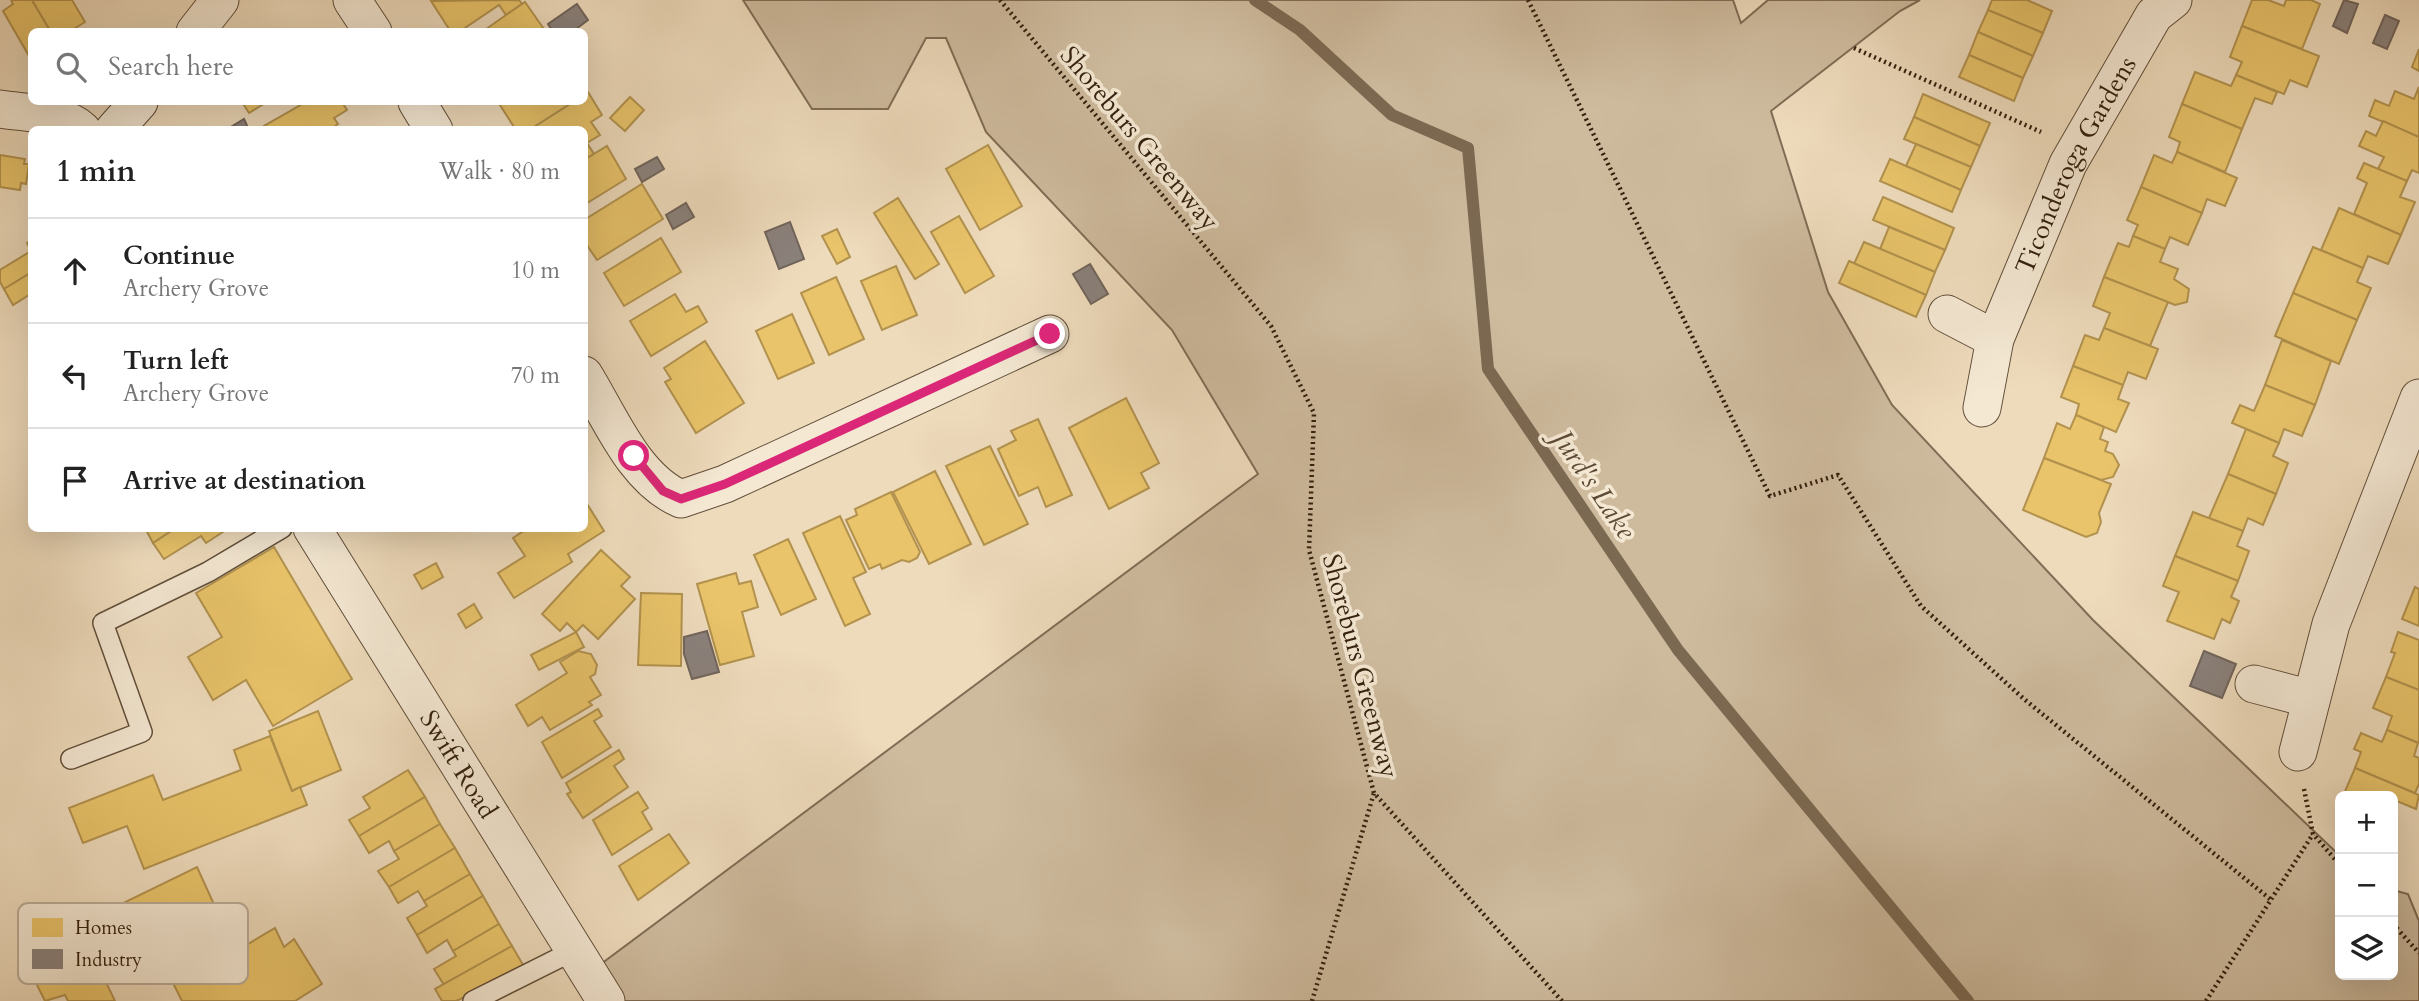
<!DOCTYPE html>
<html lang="en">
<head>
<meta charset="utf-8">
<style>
	body { margin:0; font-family:Cardo,serif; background:#f6f6f6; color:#222 }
	.controls { position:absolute; right:21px; bottom:21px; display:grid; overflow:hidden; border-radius:10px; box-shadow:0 7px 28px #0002 }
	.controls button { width:63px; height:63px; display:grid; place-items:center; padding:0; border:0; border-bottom:2px solid #e0e0e0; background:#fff; color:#222; font:35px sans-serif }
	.stop { position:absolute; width:21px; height:21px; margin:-16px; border:5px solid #db2777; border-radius:50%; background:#fff }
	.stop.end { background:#db2777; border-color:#fff; box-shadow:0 2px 7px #0008 }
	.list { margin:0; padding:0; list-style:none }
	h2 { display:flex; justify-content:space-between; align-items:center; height:91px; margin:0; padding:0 28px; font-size:30px }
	h2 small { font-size:23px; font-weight:400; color:#767676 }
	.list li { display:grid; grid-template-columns:46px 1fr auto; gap:21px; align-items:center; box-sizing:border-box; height:105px; padding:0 28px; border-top:2px solid #e0e0e0 }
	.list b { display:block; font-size:26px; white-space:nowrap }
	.list p { margin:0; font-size:23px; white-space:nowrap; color:#767676 }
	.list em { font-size:23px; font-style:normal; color:#767676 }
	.icon { flex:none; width:38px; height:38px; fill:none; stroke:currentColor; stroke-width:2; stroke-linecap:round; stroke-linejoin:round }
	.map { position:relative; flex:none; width:2419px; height:1001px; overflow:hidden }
	.search { position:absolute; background:#fff; box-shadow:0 7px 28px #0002; left:28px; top:28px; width:560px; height:77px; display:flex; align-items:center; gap:18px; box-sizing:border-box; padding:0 24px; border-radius:10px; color:#767676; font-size:26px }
	.panel { position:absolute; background:#fff; box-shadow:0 7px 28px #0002; left:28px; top:126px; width:560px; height:406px; border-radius:10px }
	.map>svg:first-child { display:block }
</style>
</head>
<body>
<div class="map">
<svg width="2419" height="1001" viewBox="0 0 2419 1001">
	<rect width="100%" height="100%" fill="#eedbbc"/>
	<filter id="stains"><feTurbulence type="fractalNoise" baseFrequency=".00286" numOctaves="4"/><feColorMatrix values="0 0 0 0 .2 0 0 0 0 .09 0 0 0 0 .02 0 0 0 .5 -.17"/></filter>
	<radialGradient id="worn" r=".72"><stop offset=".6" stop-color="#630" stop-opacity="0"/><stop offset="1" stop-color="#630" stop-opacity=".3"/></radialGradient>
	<path fill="#cebb9e" stroke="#806d56" stroke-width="2" d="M 743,0 L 1733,0 L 1741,23 L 1768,0 L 1920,0 L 1900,11 L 1771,111 L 1828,292 L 1892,405 L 2093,620 L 2340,856 L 2340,975 L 2393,975 L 2393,890 L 2408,894 L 2419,921 L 2419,1001 L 623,1001 L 601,964 L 1258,474 L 1172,330 L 986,132 L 946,38 L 926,38 L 888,109 L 812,109 Z"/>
	<g fill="#e9c46a" stroke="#b2924e" stroke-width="2">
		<path d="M 11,0 L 32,0 L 51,32 L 32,32 L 29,56 L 3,11 L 13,4 Z"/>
		<path d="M 32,0 L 72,0 L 85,22 L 69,32 L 51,32 Z"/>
		<path d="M 519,0 L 522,4 L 506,15 L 499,5 L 459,32 L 451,32 L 431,1 Z"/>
		<path d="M 1992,0 L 2027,0 L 2052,11 L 2043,33 L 1988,10 Z"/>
		<path d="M 2252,0 L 2268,0 L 2284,6 L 2286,0 L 2311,0 L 2320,4 L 2302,49 L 2242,26 Z"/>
		<path d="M 525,2 L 546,32 L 482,32 L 506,15 Z"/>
		<path d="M 1988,10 L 2043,33 L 2033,56 L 1978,32 Z"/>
		<path d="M 2242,26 L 2319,56 L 2307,87 L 2290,80 L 2284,94 L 2236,75 L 2242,62 L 2230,57 Z"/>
		<path d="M 1978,32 L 2033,56 L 2023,78 L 1969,55 Z"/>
		<path d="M 2419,49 L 2419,71 L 2412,67 Z"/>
		<path d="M 1969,55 L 2023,78 L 2014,101 L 1959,77 Z"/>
		<path d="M 2195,72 L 2231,86 L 2236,75 L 2277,92 L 2272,104 L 2255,98 L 2242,129 L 2182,104 Z"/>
		<path d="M 2419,87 L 2419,137 L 2369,116 L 2375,100 L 2389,106 L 2395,91 L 2414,99 Z"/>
		<path d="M 588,92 L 602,115 L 591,122 L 600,135 L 587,143 L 594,154 L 584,160 L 584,130 L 529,130 L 573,102 L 584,102 L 584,94 Z"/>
		<path d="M 1923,94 L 1990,123 L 1980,146 L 1914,117 Z"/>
		<path d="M 630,97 L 644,110 L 625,131 L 610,118 Z"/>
		<path d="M 242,102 L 267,102 L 249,113 Z"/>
		<path d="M 306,102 L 342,102 L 347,110 L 334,118 L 338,124 L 329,130 L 266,130 L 264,126 Z"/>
		<path d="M 498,102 L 573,102 L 529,130 L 516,130 Z"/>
		<path d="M 2182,104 L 2242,129 L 2225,172 L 2177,152 L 2180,142 L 2169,137 Z"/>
		<path d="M 1914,117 L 1980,146 L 1971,167 L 1904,139 Z"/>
		<path d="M 2383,121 L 2419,137 L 2419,173 L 2412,170 L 2407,181 L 2378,169 L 2384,157 L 2359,146 L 2366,131 L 2376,136 Z"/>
		<path d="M 1916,144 L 1971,167 L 1961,190 L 1906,166 Z"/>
		<path d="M 988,145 L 1022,206 L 980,230 L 946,169 Z"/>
		<path d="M 607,146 L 626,179 L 584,205 L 584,160 Z"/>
		<path d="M 2177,152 L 2237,178 L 2225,206 L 2207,199 L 2202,213 L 2141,187 L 2154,155 L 2172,163 Z"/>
		<path d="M 0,155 L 25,159 L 24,164 L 29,164 L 26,184 L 21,183 L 20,190 L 0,187 Z"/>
		<path d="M 1890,159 L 1961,190 L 1952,212 L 1880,181 Z"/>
		<path d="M 2364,163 L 2407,181 L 2400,197 L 2415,202 L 2401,235 L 2354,214 L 2367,183 L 2357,178 Z"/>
		<path d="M 642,184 L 663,219 L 597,260 L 584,241 L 584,220 Z"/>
		<path d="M 2141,187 L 2202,213 L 2188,245 L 2170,237 L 2165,249 L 2133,236 L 2138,225 L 2127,220 Z"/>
		<path d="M 1883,197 L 1954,228 L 1945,250 L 1873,220 Z"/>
		<path d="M 898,198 L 939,264 L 915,279 L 874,213 Z"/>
		<path d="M 2339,208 L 2401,235 L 2388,264 L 2368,256 L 2363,268 L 2321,250 Z"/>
		<path d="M 959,216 L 994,276 L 965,293 L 931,232 Z"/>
		<path d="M 1889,227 L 1945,250 L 1935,272 L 1880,249 Z"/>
		<path d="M 837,229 L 850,257 L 837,264 L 822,236 Z"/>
		<path d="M 2133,236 L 2165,249 L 2160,262 L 2178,269 L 2174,279 L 2189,289 L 2187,302 L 2175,305 L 2104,277 L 2118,243 L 2129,247 Z"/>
		<path d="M 661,238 L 681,272 L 624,306 L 604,273 Z"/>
		<path d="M 32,240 L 32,272 L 4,289 L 0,282 L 0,270 L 31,251 L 27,243 Z"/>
		<path d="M 1864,242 L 1935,272 L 1926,295 L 1854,264 Z"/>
		<path d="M 2313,247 L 2363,268 L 2357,282 L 2371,288 L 2357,320 L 2293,293 Z"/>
		<path d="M 1849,261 L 1926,295 L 1916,317 L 1839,283 Z"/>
		<path d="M 896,266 L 917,315 L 882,330 L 861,281 Z"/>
		<path d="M 32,272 L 32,293 L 13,305 L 4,289 Z"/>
		<path d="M 836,277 L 864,339 L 829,355 L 801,293 Z"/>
		<path d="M 2104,277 L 2168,302 L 2150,346 L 2104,328 L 2110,313 L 2093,306 Z"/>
		<path d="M 2293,293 L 2357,320 L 2339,364 L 2275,336 Z"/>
		<path d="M 675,294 L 686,312 L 698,306 L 707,322 L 651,356 L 630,321 Z"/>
		<path d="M 792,314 L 814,363 L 778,379 L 756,331 Z"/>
		<path d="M 2104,328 L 2158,349 L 2146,379 L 2128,372 L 2123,385 L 2073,366 L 2085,335 L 2099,340 Z"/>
		<path d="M 2282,340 L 2331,361 L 2315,405 L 2265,385 Z"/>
		<path d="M 705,341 L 744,403 L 696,433 L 665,382 L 671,379 L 664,368 Z"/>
		<path d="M 2073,366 L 2123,385 L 2118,399 L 2129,403 L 2116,432 L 2076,415 L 2079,404 L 2061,397 Z"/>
		<path d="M 2265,385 L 2315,405 L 2302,436 L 2284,429 L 2279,443 L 2232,423 L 2240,405 L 2254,411 Z"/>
		<path d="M 1126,398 L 1159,463 L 1141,473 L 1149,488 L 1109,509 L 1069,428 Z"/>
		<path d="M 2076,415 L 2104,427 L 2100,439 L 2108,442 L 2105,451 L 2113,454 L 2119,465 L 2113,477 L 2101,480 L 2044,458 L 2057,423 L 2070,429 Z"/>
		<path d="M 1038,419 L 1072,495 L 1046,507 L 1038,487 L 1019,496 L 998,449 L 1016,440 L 1011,431 Z"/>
		<path d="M 2246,429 L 2279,443 L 2273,456 L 2288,463 L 2276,494 L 2228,474 Z"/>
		<path d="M 990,446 L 1028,524 L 984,545 L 946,466 Z"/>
		<path d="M 2044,458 L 2111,484 L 2099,513 L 2101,522 L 2097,533 L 2086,537 L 2023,510 Z"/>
		<path d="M 935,471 L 971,544 L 929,564 L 893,492 Z"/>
		<path d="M 2228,474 L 2276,494 L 2263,525 L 2248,518 L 2243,531 L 2209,518 Z"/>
		<path d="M 891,492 L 920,552 L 917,558 L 909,562 L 902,560 L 882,569 L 880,564 L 869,569 L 846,520 L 857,515 L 855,509 Z"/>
		<path d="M 584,499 L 604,531 L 568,554 L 572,562 L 514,598 L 498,573 L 525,556 L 513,538 L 528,528 L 584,528 Z"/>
		<path d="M 2193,512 L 2243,531 L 2237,546 L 2249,551 L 2238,581 L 2175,556 Z"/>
		<path d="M 840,516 L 866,572 L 853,578 L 870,614 L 845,626 L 803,533 Z"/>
		<path d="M 145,528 L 176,528 L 153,543 Z"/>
		<path d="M 176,528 L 229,528 L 206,543 L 201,536 L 164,559 L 153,543 Z"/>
		<path d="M 788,539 L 816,599 L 781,615 L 754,555 Z"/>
		<path d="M 274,547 L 352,679 L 273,726 L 246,680 L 213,700 L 188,657 L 222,637 L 196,593 Z"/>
		<path d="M 601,550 L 630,577 L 621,586 L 635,599 L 598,639 L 583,625 L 576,632 L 567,623 L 560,631 L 542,614 Z"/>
		<path d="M 2175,556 L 2238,581 L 2231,597 L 2239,601 L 2230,623 L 2222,619 L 2214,639 L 2167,621 L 2179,592 L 2163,586 Z"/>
		<path d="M 436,563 L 443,577 L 422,589 L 414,575 Z"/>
		<path d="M 736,573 L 739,584 L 751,581 L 758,607 L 742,612 L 754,656 L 720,665 L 697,584 Z"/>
		<path d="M 2415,587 L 2419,589 L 2419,626 L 2402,619 Z"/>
		<path d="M 641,593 L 682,594 L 681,666 L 638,665 Z"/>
		<path d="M 474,604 L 482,618 L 466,628 L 458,614 Z"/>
		<path d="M 576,632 L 584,647 L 539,670 L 531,655 Z"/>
		<path d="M 2398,632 L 2419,640 L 2419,690 L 2386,677 L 2395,653 L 2391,652 Z"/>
		<path d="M 578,651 L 591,654 L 597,665 L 595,674 L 590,677 L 601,695 L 589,702 L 592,705 L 550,730 L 542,717 L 528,726 L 516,705 L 567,673 L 560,662 Z"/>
		<path d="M 2386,677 L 2419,690 L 2419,743 L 2387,730 L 2392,716 L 2373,708 Z"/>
		<path d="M 598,709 L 602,716 L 594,721 L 611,747 L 562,778 L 542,742 Z"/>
		<path d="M 318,711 L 341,770 L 292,791 L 269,731 Z"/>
		<path d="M 2387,730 L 2418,743 L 2414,756 L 2419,758 L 2419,784 L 2415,793 L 2355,768 L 2361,752 L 2354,749 L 2361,733 L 2382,742 Z"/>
		<path d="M 270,736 L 292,791 L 300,787 L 307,805 L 144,869 L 127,826 L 83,843 L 69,808 L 153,775 L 163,800 L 241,770 L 234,750 Z"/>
		<path d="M 619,750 L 624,759 L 614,766 L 628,787 L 583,818 L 567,794 L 571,792 L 566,783 Z"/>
		<path d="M 2355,768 L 2419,795 L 2416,809 L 2397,801 L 2393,811 L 2393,796 L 2343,796 Z"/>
		<path d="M 408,770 L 425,797 L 359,836 L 349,820 L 370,808 L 363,797 Z"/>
		<path d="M 638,792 L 648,808 L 642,812 L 652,829 L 612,855 L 593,820 Z"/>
		<path d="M 425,797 L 440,824 L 394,851 L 389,841 L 369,853 L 359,836 Z"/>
		<path d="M 440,824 L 455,848 L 389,887 L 378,871 L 399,859 L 394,851 Z"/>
		<path d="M 669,834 L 689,863 L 638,900 L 619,866 Z"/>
		<path d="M 455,848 L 470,874 L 424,901 L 418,891 L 398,903 L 389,887 Z"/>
		<path d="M 197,867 L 217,911 L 131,955 L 135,964 L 104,978 L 115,1001 L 68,1001 L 65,995 L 45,1001 L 34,979 L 35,939 L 94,909 L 97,916 Z"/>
		<path d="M 470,874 L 483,896 L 417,935 L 407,918 L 427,906 L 424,901 Z"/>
		<path d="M 483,896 L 499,924 L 453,951 L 447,940 L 427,953 L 417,935 Z"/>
		<path d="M 499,924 L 512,946 L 444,985 L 434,969 L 456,956 L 453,951 Z"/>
		<path d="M 275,928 L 284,947 L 294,939 L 322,984 L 295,1001 L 182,1001 L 169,975 L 240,930 L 248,944 Z"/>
		<path d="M 512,946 L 526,970 L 456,1001 L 442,1001 L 435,989 Z"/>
	</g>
	<g fill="#8a817c" stroke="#70645b" stroke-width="2">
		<path d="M 2344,0 L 2358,4 L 2347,33 L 2333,26 Z"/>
		<path d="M 577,4 L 588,20 L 572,32 L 553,32 L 548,24 Z"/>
		<path d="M 2385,15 L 2399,21 L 2387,49 L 2373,43 Z"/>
		<path d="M 244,119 L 249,130 L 226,130 Z"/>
		<path d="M 657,157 L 664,169 L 642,182 L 635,169 Z"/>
		<path d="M 686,203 L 694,217 L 673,229 L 666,215 Z"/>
		<path d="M 790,222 L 804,259 L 779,269 L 765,232 Z"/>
		<path d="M 1090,264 L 1108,294 L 1091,304 L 1073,274 Z"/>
		<path d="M 707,631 L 719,672 L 692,679 L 684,654 L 684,637 Z"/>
		<path d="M 2204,651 L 2236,664 L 2222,698 L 2190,686 Z"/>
	</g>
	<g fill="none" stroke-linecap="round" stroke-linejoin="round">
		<path stroke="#7c6952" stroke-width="12" d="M 1255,0 L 1300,30 L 1392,115 L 1468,148 L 1488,369 L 1678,650 L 1968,1001"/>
		<defs>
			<g id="service">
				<path d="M 71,759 L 142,732 L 103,623 L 208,572 L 282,528"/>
				<path d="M 473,1001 L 575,950"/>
			</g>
			<g id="minor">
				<path d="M 352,0 L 373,32"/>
				<path d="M 195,32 L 220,0"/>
				<path d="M 417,102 L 434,130"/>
				<path d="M 0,109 C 24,113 64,112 82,130"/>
				<path d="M 114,130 L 139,102"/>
				<path d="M 1947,314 L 1995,339"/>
				<path d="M 584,375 C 610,417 634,479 681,499 L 725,484 L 1050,334"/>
				<path id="s1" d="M 1982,408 L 1995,339 L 2068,164 L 2154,15 L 2173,0"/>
				<path id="s2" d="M 312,528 L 606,1001"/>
				<path d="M 2254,684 L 2311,699"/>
				<path d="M 2298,752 L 2331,624 L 2419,398"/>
			</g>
		</defs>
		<use href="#service" stroke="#614e39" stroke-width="22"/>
		<use href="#minor" stroke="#614e39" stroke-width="39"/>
		<g stroke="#321f0d" stroke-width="4.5" stroke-dasharray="2 3.5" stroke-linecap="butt">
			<path d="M 1000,0 L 1271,326 L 1314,413 L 1309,550 L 1374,793 L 1562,1001"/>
			<path d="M 1528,0 L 1770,496 L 1838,475 L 1921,606 L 2024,699 L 2270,899"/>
			<path d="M 1854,48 L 2041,132"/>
			<path d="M 2304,789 L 2313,834 L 2340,865"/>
			<path d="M 2393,924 L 2419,953"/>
			<path d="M 1312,1001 L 1374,793"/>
			<path d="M 2206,1001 L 2313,834"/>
		</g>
		<use href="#service" stroke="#f4e8d3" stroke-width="19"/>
		<use href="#minor" stroke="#f4e8d3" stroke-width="37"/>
	</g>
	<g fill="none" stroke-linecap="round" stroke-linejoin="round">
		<path stroke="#db2777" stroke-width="9" d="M 634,456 L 663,491 L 681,499 L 725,484 L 1050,334"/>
	</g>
	<g text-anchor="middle" stroke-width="7" stroke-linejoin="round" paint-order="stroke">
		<g font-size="26" fill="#321f0d" stroke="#f4e8d3">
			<text transform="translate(1140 138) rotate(50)" y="9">Shoreburs Greenway</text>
			<text dy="9" stroke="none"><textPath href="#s1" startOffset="262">Ticonderoga Gardens</textPath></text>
			<text transform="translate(1361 666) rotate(75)" y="9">Shoreburs Greenway</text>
			<text dy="9" stroke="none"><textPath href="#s2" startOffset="278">Swift Road</textPath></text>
		</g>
		<g font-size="28" font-style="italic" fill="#5d4a35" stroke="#f4e8d3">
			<text transform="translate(1595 484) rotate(56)" y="10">Jurd's Lake</text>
		</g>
	</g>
	<rect x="18" y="903" width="230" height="81" rx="10" fill="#f4e8d3" stroke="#baac98" stroke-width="2"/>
	<rect x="32" y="918" width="31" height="19" fill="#e9c46a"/>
	<rect x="32" y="949" width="31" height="20" fill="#8a817c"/>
	<g font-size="19" fill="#321f0d">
		<text x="75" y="934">Homes</text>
		<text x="75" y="966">Industry</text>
	</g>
	<rect width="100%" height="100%" filter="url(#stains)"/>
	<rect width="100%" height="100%" fill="url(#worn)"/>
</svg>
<div class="controls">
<button>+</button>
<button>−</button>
<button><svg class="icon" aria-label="layers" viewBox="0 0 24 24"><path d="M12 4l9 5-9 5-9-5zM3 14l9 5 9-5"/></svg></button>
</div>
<div class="stop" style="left:634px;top:456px"></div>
<div class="stop end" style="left:1050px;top:334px"></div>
<div class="search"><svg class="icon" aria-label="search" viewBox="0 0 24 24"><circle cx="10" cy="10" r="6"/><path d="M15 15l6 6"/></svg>Search here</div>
<section class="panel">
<h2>1 min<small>Walk · 80 m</small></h2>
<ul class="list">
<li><svg class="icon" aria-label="ahead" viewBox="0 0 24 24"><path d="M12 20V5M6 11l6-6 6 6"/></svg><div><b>Continue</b><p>Archery Grove</p></div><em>10 m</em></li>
<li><svg class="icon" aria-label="left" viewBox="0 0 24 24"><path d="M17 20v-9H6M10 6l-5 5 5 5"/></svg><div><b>Turn left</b><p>Archery Grove</p></div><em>70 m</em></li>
<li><svg class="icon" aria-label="arrive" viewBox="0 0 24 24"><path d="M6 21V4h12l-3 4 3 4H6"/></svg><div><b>Arrive at destination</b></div></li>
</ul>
</section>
</div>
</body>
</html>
